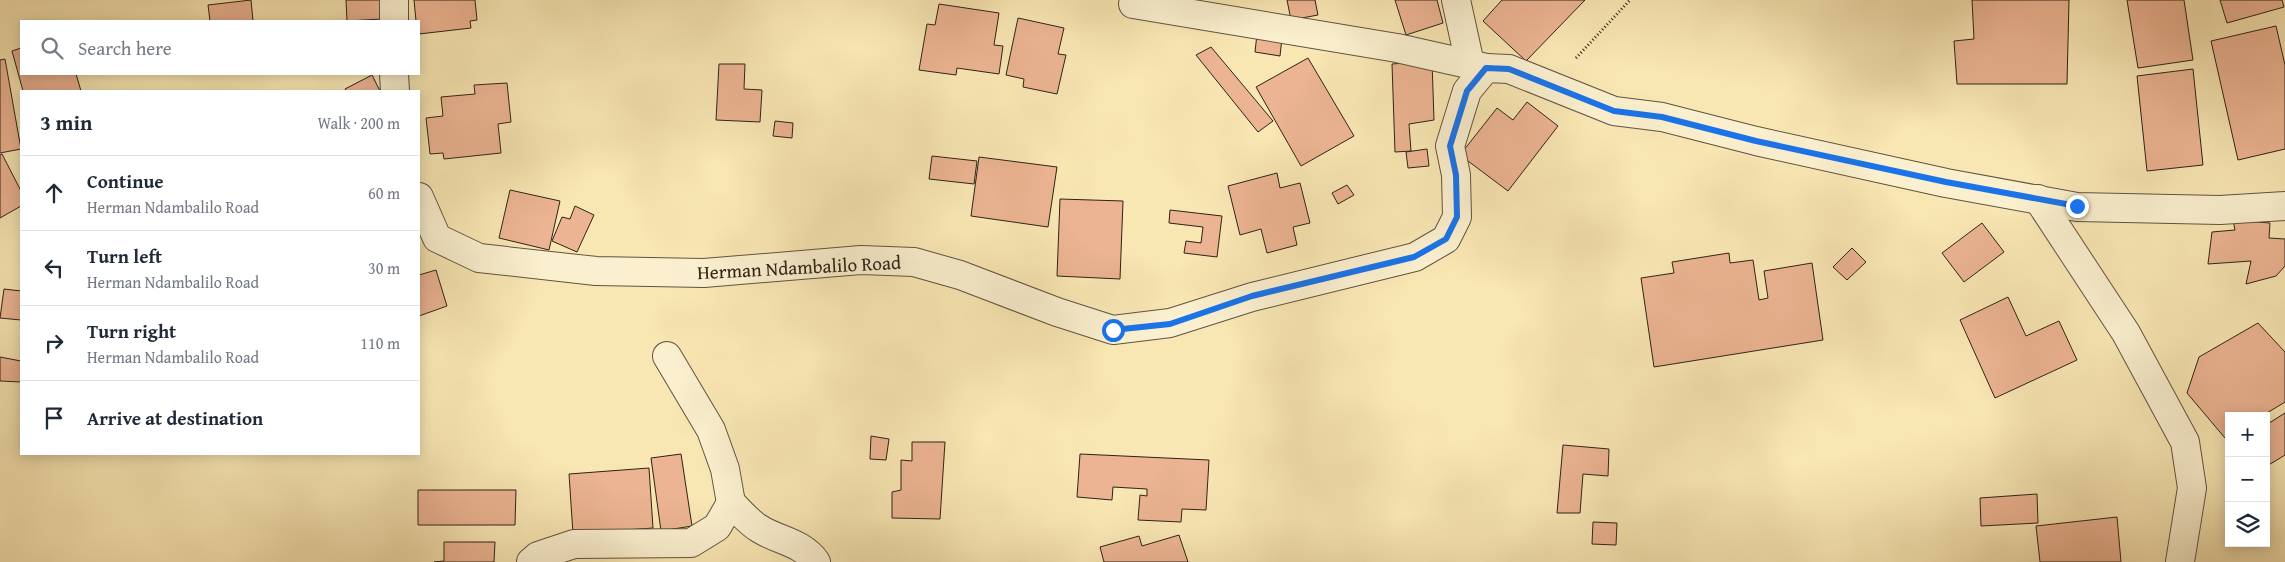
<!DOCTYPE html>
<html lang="en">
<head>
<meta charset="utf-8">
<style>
	body { margin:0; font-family:"Gentium Book Plus",serif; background:#f2f2f3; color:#1f2937 }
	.controls { position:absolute; right:15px; bottom:15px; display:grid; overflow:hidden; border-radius:0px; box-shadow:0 2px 12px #0003 }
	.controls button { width:45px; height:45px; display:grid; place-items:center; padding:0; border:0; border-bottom:1px solid #e0e1e3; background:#fff; color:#1f2937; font:25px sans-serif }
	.stop { position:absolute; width:15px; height:15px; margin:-11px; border:4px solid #1a73e8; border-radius:50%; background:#fff }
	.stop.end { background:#1a73e8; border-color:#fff; box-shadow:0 1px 5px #0008 }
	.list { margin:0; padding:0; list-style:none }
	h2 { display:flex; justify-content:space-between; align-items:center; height:65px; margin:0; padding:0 20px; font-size:21px }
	h2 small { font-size:16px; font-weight:400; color:#747a83 }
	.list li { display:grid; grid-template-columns:32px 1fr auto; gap:15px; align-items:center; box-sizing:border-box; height:75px; padding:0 20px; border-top:1px solid #e0e1e3 }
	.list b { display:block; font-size:19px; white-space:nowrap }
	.list p { margin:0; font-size:16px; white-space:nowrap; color:#747a83 }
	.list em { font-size:16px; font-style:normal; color:#747a83 }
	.icon { flex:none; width:28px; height:28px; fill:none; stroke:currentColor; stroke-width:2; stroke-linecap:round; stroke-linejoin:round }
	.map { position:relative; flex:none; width:2285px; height:562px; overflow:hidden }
	.search { position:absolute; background:#fff; box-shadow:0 2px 12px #0003; left:20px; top:20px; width:400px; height:55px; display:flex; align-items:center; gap:12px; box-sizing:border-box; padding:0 18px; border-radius:0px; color:#747a83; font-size:19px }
	.panel { position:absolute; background:#fff; box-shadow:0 2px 12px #0003; left:20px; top:90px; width:400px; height:365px; border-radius:0px }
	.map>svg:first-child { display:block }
</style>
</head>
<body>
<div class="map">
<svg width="2285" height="562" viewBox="0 0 2285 562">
	<rect width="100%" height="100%" fill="#f8e6b3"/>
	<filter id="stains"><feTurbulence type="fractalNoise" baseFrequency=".004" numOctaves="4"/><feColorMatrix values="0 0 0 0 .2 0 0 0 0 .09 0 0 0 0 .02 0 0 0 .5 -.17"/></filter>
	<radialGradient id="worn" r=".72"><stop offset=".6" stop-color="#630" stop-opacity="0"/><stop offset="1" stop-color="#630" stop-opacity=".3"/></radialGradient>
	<g fill="#ecb492" stroke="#2d2318">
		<path d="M 251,0 L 253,21 L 210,21 L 208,5 Z"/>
		<path d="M 346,0 L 381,0 L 382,19 L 347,21 Z"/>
		<path d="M 414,0 L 475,0 L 477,20 L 470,21 L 471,28 L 419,34 L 419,21 L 416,21 Z"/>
		<path d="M 1287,0 L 1315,0 L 1318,15 L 1291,20 Z"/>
		<path d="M 1395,0 L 1437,0 L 1443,23 L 1406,35 Z"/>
		<path d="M 1502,0 L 1585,0 L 1526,61 L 1483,21 Z"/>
		<path d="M 1972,0 L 2069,0 L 2067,84 L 1957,84 L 1954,41 L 1974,39 Z"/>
		<path d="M 2127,0 L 2184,0 L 2193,60 L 2138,68 Z"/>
		<path d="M 2220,0 L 2282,0 L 2284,7 L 2227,23 Z"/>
		<path d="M 939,4 L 999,13 L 994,45 L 1003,46 L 999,74 L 957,68 L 956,75 L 919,70 L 927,24 L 935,25 Z"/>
		<path d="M 1018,18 L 1064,28 L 1058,54 L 1066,55 L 1057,94 L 1023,87 L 1024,79 L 1006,75 Z"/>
		<path d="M 2276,26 L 2285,65 L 2285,149 L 2238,160 L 2211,41 Z"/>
		<path d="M 1257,34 L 1282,38 L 1280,56 L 1255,52 Z"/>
		<path d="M 1211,47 L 1273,121 L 1258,132 L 1196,55 Z"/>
		<path d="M 21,48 L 21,74 L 76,74 L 81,91 L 23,91 L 12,51 Z"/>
		<path d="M 1308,58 L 1354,136 L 1301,166 L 1256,87 Z"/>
		<path d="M 5,59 L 21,149 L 0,153 L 0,60 Z"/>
		<path d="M 1432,61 L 1434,120 L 1409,124 L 1411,151 L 1395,152 L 1392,64 Z"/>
		<path d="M 719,64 L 745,64 L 744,89 L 762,90 L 760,122 L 716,120 Z"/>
		<path d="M 2193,69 L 2203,165 L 2147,171 L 2137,76 Z"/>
		<path d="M 372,75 L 380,91 L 346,91 L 345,89 Z"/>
		<path d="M 507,83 L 511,122 L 498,124 L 501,153 L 444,159 L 443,153 L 430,154 L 426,118 L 443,116 L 441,97 L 475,94 L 474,85 Z"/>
		<path d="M 1527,102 L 1558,126 L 1508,191 L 1460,155 L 1497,108 L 1513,120 Z"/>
		<path d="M 775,121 L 793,123 L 792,138 L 773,136 Z"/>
		<path d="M 1427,149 L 1429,166 L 1408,168 L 1406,152 Z"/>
		<path d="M 2,154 L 21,191 L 21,206 L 0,218 L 0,155 Z"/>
		<path d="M 932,156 L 977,161 L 974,184 L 929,179 Z"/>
		<path d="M 979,157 L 1057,167 L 1048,227 L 971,216 Z"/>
		<path d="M 1277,173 L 1280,188 L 1300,183 L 1310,223 L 1293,227 L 1297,245 L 1267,253 L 1261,229 L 1240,235 L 1228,186 Z"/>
		<path d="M 1347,185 L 1354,195 L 1338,204 L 1332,193 Z"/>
		<path d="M 510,190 L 560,201 L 549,250 L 499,238 Z"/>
		<path d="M 1060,199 L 1123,201 L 1120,279 L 1057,276 Z"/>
		<path d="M 575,206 L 594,215 L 577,252 L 552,241 L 562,217 L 570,219 Z"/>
		<path d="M 1170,210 L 1222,216 L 1217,257 L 1184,253 L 1186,241 L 1201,243 L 1203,227 L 1169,223 Z"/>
		<path d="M 2233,220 L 2270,223 L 2269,238 L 2285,239 L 2285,266 L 2276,276 L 2246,284 L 2251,261 L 2208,264 L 2212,232 L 2235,230 Z"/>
		<path d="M 1982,223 L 2004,252 L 1964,282 L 1942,253 Z"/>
		<path d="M 1852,248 L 1866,262 L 1847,280 L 1833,267 Z"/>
		<path d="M 1729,253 L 1730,263 L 1753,260 L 1759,300 L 1768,298 L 1764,271 L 1812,263 L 1823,340 L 1654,367 L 1641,278 L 1674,273 L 1672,262 Z"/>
		<path d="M 436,270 L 447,306 L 419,316 L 419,275 Z"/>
		<path d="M 4,289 L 21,291 L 21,320 L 0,318 Z"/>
		<path d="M 2008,297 L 2026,336 L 2059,321 L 2077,360 L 1995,398 L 1960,320 Z"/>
		<path d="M 2258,323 L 2285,352 L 2285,402 L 2262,416 L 2229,416 L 2229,436 L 2225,438 L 2187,393 L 2199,357 Z"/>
		<path d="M 0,357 L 21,361 L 21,382 L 0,381 Z"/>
		<path d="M 2285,413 L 2285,455 L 2267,466 L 2266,425 Z"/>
		<path d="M 871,436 L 889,439 L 886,460 L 870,459 Z"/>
		<path d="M 912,442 L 945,442 L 940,519 L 892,518 L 892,492 L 901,490 L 901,460 L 912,461 Z"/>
		<path d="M 1563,445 L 1609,449 L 1608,476 L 1583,474 L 1580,513 L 1557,513 Z"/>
		<path d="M 681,454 L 692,526 L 661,531 L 651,458 Z"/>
		<path d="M 1080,454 L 1209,460 L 1206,510 L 1182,509 L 1181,522 L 1138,520 L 1140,495 L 1147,496 L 1147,489 L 1113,487 L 1112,500 L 1077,497 Z"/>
		<path d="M 649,468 L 653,528 L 573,534 L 569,474 Z"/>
		<path d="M 418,490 L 516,490 L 515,525 L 418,525 Z"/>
		<path d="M 2037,494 L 2038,523 L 1981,526 L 1980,498 Z"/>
		<path d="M 2117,517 L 2121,562 L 2040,562 L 2036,526 Z"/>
		<path d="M 1593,522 L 1617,523 L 1616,545 L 1592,544 Z"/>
		<path d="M 1179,535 L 1188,562 L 1104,562 L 1100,547 L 1139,536 L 1142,546 Z"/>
		<path d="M 444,542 L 495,542 L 494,562 L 434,562 L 444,561 Z"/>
	</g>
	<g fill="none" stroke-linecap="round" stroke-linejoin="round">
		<defs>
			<g id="minor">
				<path d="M 394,0 L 394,21"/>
				<path d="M 1456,0 L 1470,64"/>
				<path d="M 1133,4 L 1397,48 L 1486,68"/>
				<path d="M 394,74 L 395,91"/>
				<path d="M 419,197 L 437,238 L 479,258 L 596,271 L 704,273 L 861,260 L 914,262 L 960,275 L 1057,312 L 1113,330 L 1170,323 L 1252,297 L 1415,257 L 1446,239 L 1457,217 L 1456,175 L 1450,146 L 1467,91 L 1486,68 L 1509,69 L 1614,111 L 1662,117 L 1756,141 L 1946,183 L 2077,207 L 2220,210 L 2285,206"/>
				<path d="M 2038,199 L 2126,333 L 2185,442 L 2192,488 L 2180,562"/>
				<path d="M 667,356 L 711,430 L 725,469 L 731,503"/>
				<path d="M 731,503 C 740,511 749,523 760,529 C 779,541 802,542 816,562"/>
				<path d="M 531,562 L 538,556 L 574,544 L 691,543 L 717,527 L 731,503"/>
			</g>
		</defs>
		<use href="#minor" stroke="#60543f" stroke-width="30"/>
		<path stroke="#2d2318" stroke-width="3" stroke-dasharray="1 2.5" stroke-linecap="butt" d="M 1576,58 L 1630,0"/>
		<use href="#minor" stroke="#faefce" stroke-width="28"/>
	</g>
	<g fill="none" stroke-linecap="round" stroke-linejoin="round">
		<path stroke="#1a73e8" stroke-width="6" d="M 1113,330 L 1170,324 L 1252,296 L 1414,257 L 1446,239 L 1457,217 L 1456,175 L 1450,146 L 1467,91 L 1486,68 L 1509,69 L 1614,111 L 1662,117 L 1756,141 L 1946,182 L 2077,206"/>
	</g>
	<g text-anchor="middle" stroke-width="4" stroke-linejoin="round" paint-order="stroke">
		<g font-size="19" fill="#2d2318" stroke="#faefce">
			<text transform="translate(799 267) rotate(-3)" y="7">Herman Ndambalilo Road</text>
		</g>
	</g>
	<rect width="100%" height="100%" filter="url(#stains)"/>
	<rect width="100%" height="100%" fill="url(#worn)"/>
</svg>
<div class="controls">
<button>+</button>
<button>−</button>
<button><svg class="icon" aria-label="layers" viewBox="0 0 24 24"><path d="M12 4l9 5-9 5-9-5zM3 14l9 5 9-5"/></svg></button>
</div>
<div class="stop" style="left:1113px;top:330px"></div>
<div class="stop end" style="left:2077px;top:206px"></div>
<div class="search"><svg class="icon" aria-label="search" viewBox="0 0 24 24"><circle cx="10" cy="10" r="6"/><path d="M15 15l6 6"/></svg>Search here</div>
<section class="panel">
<h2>3 min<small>Walk · 200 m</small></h2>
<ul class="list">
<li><svg class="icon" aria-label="ahead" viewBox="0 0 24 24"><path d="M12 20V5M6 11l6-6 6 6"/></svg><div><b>Continue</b><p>Herman Ndambalilo Road</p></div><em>60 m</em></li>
<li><svg class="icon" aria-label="left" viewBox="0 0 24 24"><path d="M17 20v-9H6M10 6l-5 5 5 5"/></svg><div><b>Turn left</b><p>Herman Ndambalilo Road</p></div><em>30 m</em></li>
<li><svg class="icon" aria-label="right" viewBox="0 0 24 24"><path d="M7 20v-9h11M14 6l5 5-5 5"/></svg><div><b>Turn right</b><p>Herman Ndambalilo Road</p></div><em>110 m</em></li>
<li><svg class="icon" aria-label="arrive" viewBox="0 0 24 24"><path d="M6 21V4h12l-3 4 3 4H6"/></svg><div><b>Arrive at destination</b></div></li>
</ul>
</section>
</div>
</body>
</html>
